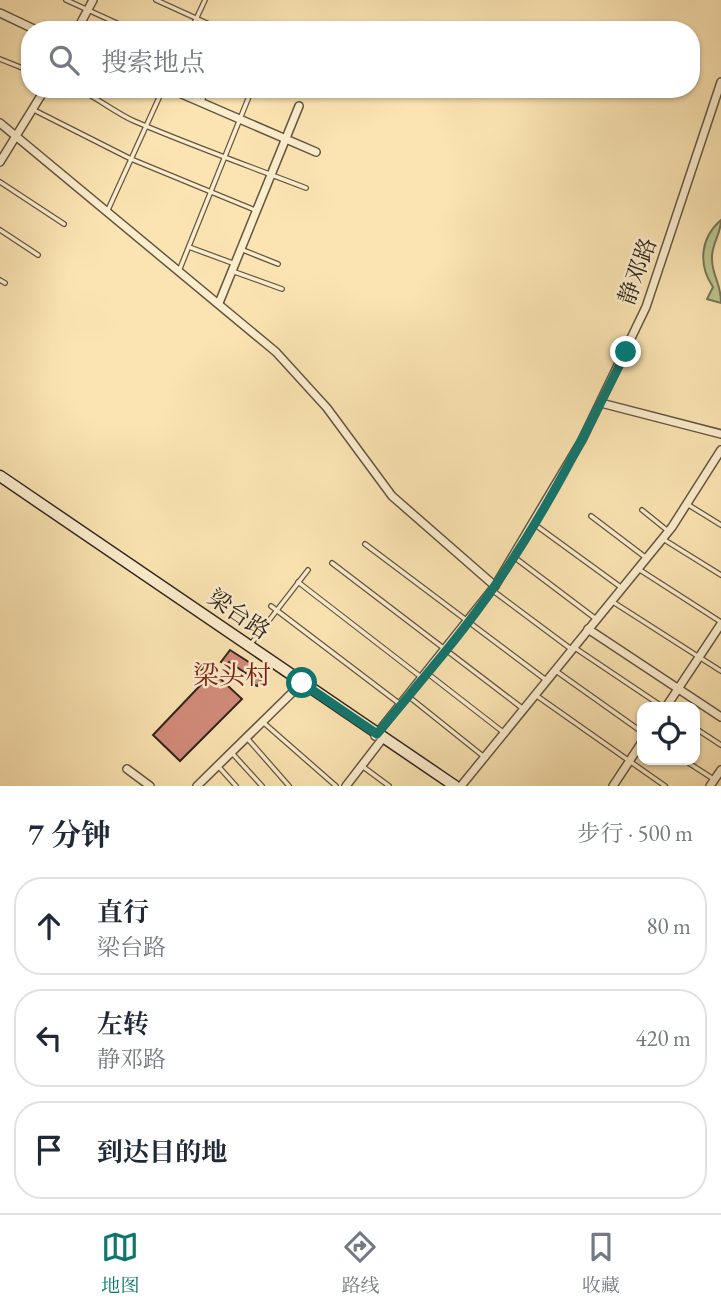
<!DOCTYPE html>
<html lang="zh">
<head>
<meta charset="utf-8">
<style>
	body { margin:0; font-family:"EB Garamond","Noto Serif SC",serif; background:#f6f6f7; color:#1f2937 }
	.controls { position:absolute; right:21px; bottom:21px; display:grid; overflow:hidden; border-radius:14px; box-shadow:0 2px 5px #0004 }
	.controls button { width:63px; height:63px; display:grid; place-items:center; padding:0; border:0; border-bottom:2px solid #e0e1e3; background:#fff; color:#1f2937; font:35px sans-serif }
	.stop { position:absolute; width:21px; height:21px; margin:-16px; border:5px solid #0f766e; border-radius:50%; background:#fff }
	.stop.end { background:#0f766e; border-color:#fff; box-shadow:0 2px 7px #0008 }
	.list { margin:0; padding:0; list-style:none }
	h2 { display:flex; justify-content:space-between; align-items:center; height:91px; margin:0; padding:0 28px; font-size:30px }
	h2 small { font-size:23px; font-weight:400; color:#747a83 }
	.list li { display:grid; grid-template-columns:46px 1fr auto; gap:21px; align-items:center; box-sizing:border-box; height:98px; margin:0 14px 14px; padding:0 14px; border:2px solid #e0e1e3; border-radius:28px }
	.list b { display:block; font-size:26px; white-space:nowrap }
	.list p { margin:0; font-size:23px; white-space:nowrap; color:#747a83 }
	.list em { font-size:23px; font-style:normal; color:#747a83 }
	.icon { flex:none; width:38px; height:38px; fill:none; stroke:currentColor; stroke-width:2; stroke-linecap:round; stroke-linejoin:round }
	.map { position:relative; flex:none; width:721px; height:786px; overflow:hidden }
	.search { position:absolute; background:#fff; box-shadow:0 2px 5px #0004; left:21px; right:21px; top:21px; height:77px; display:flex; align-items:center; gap:18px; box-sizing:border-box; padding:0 24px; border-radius:28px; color:#747a83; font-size:26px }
	.sheet { height:427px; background:#fff }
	nav { display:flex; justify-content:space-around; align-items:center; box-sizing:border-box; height:98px; border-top:2px solid #e0e1e3; background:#fff; font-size:19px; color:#747a83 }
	nav a { display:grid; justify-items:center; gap:4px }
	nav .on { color:#0f766e }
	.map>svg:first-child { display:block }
</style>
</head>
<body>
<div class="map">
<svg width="721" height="786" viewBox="0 0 721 786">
	<rect width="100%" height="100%" fill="#fbe4b2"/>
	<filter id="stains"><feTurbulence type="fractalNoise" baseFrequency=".00286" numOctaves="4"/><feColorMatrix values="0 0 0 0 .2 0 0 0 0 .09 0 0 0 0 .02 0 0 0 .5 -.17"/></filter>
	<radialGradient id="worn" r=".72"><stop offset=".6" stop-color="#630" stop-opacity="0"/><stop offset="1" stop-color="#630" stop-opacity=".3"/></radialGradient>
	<path fill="#bbc58f" stroke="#767656" stroke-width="2" d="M 721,220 C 721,235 711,244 712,259 C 712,276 721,282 721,303 L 707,299 L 713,287 C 698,265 700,238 721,220 Z"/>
	<g fill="#d38c7b" stroke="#30261d" stroke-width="2">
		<path d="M 230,650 L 266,673 L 257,686 L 250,682 L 253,678 L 229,662 L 226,665 L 221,662 Z"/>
		<path d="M 213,672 L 242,699 L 180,761 L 153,735 Z"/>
	</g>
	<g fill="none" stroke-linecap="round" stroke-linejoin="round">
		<defs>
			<g id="lane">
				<path d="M 66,0 L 132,30"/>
				<path d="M 156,0 L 222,30"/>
				<path d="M 191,30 L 205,0"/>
				<path d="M 0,59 L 30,71"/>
				<path d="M 77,89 C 97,97 114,112 134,121 C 190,145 249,166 306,188"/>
				<path d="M 201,103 L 207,89"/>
				<path d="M 34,110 L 131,159 L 255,210"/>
				<path d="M 0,182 L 64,224"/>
				<path d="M 107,212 L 163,89"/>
				<path d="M 0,230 L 38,255"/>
				<path d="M 189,247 L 235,264"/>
				<path d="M 243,250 L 278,264"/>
				<path d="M 179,271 L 252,89"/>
				<path d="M 232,271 L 282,289"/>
				<path d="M 0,280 L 5,283"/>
				<path d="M 687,504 L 721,525"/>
				<path d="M 642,510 L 668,531"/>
				<path d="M 591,516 L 645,557"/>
				<path d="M 534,524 L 622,588"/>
				<path d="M 663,539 L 721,575"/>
				<path d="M 365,544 L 546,680"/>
				<path d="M 514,557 L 596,619"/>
				<path d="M 332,563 L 522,708"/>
				<path d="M 640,570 L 721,622"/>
				<path d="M 298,582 L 421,677"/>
				<path d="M 492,590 L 571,649"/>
				<path d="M 613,602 L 721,671"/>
				<path d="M 271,606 L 400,704"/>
				<path d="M 250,645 L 308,570"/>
				<path d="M 575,648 L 663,707"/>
				<path d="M 556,671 L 642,732"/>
				<path d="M 427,673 L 503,732"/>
				<path d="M 408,696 L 483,756"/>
				<path d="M 537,696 L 665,786"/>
				<path d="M 264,723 L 336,786"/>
				<path d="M 695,728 L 721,745"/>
				<path d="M 247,738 L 289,786"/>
				<path d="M 232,753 L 262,786"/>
				<path d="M 684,760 L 715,780"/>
				<path d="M 218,766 L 236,786"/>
				<path d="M 362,766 L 389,786"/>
			</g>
			<g id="street">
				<path d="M 0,13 L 36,30"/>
				<path d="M 77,30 L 93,0"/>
				<path d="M 170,89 L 316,152"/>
				<path d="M 0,123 L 276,352 L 327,408 L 392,496 L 495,586"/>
				<path d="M 0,162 L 45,89"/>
				<path d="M 219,303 L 299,106"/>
				<path d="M 601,403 L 721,434"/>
				<path d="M 588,629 L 721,717"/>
				<path d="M 666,707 L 721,624"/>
				<path d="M 375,736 L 495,586 L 582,440 L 646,307 L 721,82"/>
				<path d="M 127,769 L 150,786"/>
				<path d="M 197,786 L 302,683"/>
				<path d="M 346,786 L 383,738"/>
				<path d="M 461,786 L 672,527 L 721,450"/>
				<path d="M 613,786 L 642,742"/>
				<path d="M 710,786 L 721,770"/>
			</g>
			<path id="secondary" d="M 0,476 L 455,786"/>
		</defs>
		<use href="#lane" stroke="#635642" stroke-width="6"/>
		<use href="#street" stroke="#635642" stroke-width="10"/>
		<use href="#secondary" stroke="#30261d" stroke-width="13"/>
		<use href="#lane" stroke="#fcedcd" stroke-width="3.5"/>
		<use href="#street" stroke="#fcedcd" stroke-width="7"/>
		<use href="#secondary" stroke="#fcedcd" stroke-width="10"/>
	</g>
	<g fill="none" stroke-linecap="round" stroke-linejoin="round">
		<path stroke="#0f766e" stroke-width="9" d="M 302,683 L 377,734 C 417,685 461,636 496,584 C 547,511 587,431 626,352"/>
	</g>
	<g text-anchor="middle" stroke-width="5" stroke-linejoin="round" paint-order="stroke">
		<g font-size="23" fill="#30261d" stroke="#fcedcd">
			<text transform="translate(637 271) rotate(-70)" y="8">静邓路</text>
			<text transform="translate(239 614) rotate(34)" y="8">梁台路</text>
		</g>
		<g font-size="26" fill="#7a1f14" stroke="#fcedcd">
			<text x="232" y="684">梁头村</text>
		</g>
	</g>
	<rect width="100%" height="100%" filter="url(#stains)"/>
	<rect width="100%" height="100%" fill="url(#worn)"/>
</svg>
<div class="controls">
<button><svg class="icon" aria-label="locate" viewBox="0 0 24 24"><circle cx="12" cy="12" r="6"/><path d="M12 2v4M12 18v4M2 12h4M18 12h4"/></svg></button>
</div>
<div class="stop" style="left:302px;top:683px"></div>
<div class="stop end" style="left:626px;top:352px"></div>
<div class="search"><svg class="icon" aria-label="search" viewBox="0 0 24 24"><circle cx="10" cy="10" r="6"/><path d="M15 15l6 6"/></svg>搜索地点</div>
</div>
<section class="sheet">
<h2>7 分钟<small>步行 · 500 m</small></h2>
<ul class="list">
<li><svg class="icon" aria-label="ahead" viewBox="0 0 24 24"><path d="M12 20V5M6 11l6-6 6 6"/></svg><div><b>直行</b><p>梁台路</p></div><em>80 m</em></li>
<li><svg class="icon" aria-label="left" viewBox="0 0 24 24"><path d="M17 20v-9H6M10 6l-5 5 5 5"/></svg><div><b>左转</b><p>静邓路</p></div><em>420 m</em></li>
<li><svg class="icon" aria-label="arrive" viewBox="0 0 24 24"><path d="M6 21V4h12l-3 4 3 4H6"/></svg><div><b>到达目的地</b></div></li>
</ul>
</section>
<nav>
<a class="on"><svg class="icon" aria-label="map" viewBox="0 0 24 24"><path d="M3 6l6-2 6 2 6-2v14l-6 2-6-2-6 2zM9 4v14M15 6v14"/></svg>地图</a>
<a><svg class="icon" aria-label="directions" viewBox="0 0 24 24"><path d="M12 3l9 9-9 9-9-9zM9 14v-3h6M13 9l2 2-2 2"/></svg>路线</a>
<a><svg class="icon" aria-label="saved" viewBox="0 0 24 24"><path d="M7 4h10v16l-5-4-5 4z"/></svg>收藏</a>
</nav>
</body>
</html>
